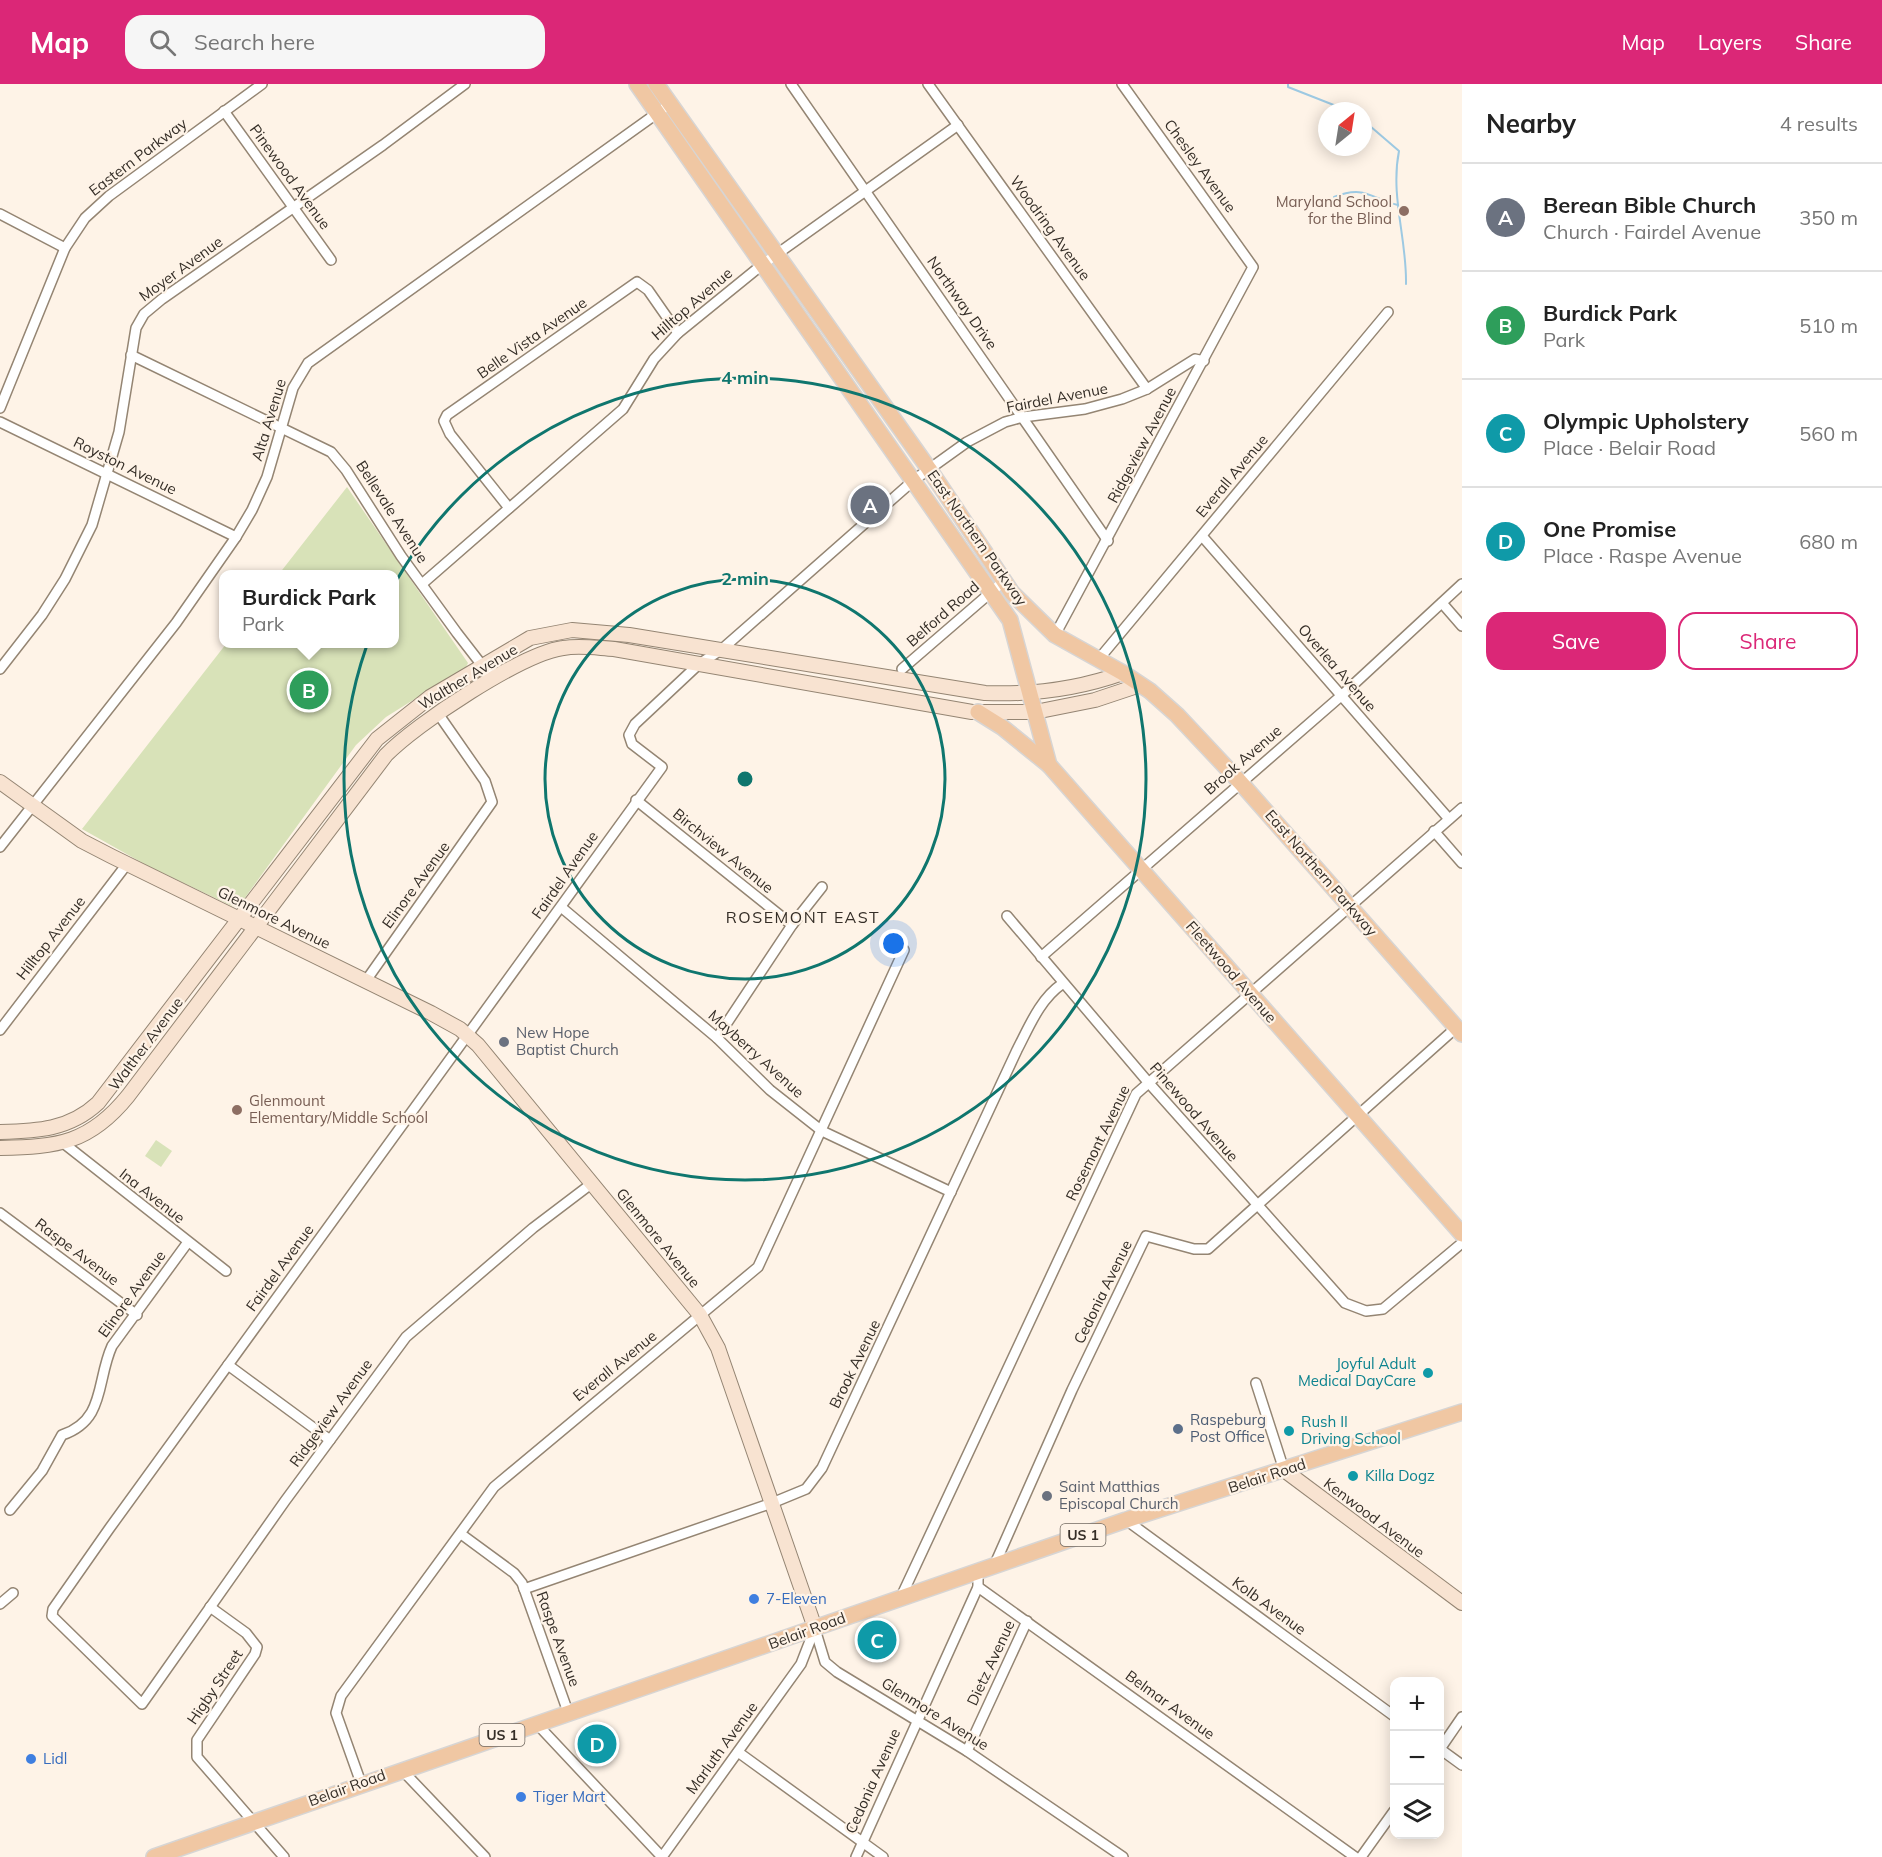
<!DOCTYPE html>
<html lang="en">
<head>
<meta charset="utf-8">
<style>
	body { margin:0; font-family:Mulish,sans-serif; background:#f6f6f6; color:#222 }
	.controls { position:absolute; right:18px; bottom:18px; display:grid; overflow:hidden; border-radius:12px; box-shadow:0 3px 15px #0003 }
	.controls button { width:54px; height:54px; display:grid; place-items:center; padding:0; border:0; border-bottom:2px solid #e0e0e0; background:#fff; color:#222; font:30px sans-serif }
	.compass { position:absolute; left:1318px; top:18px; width:54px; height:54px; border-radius:50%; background:#fff; box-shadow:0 3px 15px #0003; rotate:30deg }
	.you { position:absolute; left:894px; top:860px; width:21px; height:21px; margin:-15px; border:4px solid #fff; border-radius:50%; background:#1a73e8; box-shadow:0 0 0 9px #1a73e833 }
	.badge { display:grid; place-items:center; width:39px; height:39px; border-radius:50%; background:#db2777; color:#fff; font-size:20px; font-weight:700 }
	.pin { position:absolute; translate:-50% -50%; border:3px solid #fff; box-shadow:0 2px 6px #0006 }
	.popup { position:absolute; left:219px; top:486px; width:180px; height:78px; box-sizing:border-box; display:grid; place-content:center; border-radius:12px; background:#fff; filter:drop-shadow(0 2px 4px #0005); font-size:20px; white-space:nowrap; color:#767676 }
	.popup b { font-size:22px; color:#222 }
	.popup::after { content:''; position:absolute; left:50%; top:100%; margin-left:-12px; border:12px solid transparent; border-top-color:#fff }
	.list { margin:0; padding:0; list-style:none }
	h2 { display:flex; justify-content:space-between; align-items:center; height:78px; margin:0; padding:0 24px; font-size:26px }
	h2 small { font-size:20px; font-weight:400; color:#767676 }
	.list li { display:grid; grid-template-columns:39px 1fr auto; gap:18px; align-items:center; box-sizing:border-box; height:108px; padding:0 24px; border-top:2px solid #e0e0e0 }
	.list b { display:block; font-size:22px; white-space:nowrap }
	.list p { margin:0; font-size:20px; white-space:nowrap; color:#767676 }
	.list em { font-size:20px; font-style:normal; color:#767676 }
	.actions { display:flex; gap:12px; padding:18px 24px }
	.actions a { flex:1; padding:14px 0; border:2px solid #db2777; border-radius:18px; text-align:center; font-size:21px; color:#db2777 }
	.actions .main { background:#db2777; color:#fff }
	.icon { flex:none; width:33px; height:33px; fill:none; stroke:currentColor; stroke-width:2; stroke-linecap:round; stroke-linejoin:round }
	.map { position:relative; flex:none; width:1462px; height:1773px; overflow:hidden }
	header { display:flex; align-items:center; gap:36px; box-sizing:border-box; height:84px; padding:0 30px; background:#db2777; color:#fff }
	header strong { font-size:28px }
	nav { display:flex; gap:33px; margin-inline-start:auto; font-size:21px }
	.search { width:420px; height:54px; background:#f6f6f6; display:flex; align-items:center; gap:15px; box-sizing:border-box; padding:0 21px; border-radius:18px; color:#767676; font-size:22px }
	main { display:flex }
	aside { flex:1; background:#fff }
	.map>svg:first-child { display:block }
</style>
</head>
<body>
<header>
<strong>Map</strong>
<div class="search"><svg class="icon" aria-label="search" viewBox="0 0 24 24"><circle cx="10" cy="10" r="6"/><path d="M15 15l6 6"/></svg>Search here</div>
<nav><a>Map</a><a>Layers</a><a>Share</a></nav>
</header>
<main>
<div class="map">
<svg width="1462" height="1773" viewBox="0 0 1462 1773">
	<rect width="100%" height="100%" fill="#fef3e7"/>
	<g fill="#d8e2b8">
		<path d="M 347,403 L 468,579 L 466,583 L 386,633 L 356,661 L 239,822 L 234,823 L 148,782 L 82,745 L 226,560 L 394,560 L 394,490 L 279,490 Z"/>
		<path d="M 156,1056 L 172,1067 L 161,1083 L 145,1072 Z"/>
	</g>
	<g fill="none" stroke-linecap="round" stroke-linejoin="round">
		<g stroke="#9dc9e2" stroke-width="2">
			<path d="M 1288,0 L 1288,3 L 1349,27"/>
			<path d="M 1363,36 L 1399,67 C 1390,112 1407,155 1406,200"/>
			<path d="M 1334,113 C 1365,101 1370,114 1398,121"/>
		</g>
		<defs>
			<g id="street">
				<path d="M 791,0 L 1108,457"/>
				<path d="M 928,0 L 1147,305"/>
				<path d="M 224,27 L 331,176"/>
				<path d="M 0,130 L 65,164"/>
				<path d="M 131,271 L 331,368 L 346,386 L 401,472 L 457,549 L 488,589 L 497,593"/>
				<path d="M 0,324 L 65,164 L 85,134 L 109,112 L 262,0"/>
				<path d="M 0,338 L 236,453"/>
				<path d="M 509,424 L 450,350 L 444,337 L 447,331 L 637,198 L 648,206 L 678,249"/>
				<path d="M 1202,452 L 1449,735"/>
				<path d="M 422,500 L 623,325 L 654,275 L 678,249 L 763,180 L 958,41"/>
				<path d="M 1442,519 L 1462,542"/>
				<path d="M 1055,551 L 1253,183 L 1122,0"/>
				<path d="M 1098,576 L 1388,228"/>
				<path d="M 0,585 L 42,531 L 65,495 L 92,441 L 119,348 L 136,244 L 144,230 L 162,215 L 383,61 L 465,0"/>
				<path d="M 902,585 L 1004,497"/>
				<path d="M 636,716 L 792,841"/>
				<path d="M 1434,747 L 1462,779"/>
				<path d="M 0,763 L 176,539 L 236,453 L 252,426 L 267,393 L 293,304 L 308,279 L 670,20"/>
				<path d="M 561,823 L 717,954 L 770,1006 L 822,1047 L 951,1108"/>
				<path d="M 1007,832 L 1148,998 L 1345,1219 L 1366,1227 L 1383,1225 L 1462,1159"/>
				<path d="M 1041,873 L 1341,612 L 1462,500"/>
				<path d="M 365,898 L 492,718 L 485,697 L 439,631"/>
				<path d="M 0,946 L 127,780"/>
				<path d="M 717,954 L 792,841 L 822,803"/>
				<path d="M 62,1058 L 226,1187"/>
				<path d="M 591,1100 L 533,1144 L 406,1253 L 285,1417 L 142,1620 L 52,1532 L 53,1525 L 109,1445 L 662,683 L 632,660 L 629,651 L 635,640 L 699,580 L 721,566 L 914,396 L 967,358 L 1005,338 L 1023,333 L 1085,325 L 1122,315 L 1147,305 L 1195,275 L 1204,277"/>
				<path d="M 0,1129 L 137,1231"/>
				<path d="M 228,1281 L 330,1356"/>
				<path d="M 1256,1299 L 1284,1386"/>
				<path d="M 10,1426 L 42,1387 L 62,1351 C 106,1336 96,1297 112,1262 L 188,1158"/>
				<path d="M 1126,1436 L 1394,1632"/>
				<path d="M 461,1450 L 514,1489 L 522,1499 L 568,1628"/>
				<path d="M 994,1482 L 1072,1306 L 1146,1152 L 1194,1165 L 1208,1165 L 1458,942"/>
				<path d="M 978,1503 L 1355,1773"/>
				<path d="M 524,1505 L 772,1419 L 806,1405 L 822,1384 L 1017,966 C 1029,943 1040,915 1062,900"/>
				<path d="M 901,1513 L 1136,1010 L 1462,724"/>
				<path d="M 0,1520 L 13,1509"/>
				<path d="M 210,1523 L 246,1549 L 257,1563 L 255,1570 L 197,1656 L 197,1673 L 284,1773"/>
				<path d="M 815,1545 L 825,1578 L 837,1588 L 967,1667 L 1123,1773"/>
				<path d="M 536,1639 L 662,1773 L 801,1580 L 815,1544"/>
				<path d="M 1440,1665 L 1462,1633"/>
				<path d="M 1440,1665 L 1462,1681"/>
				<path d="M 967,1667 L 1027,1537"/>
				<path d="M 738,1668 L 883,1773"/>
				<path d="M 401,1685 L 485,1773"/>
				<path d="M 361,1699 L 336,1629 L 341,1612 L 494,1403 L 758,1183 L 904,866"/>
				<path d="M 856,1773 L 978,1503 L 978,1488"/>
				<path d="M 1361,1773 L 1394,1727"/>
			</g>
			<g id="secondary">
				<path d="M 0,698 L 82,757 L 111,772 L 431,929 L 460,945 L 478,961 L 700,1231 L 718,1264 L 815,1544"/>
				<path d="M 0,1048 C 37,1047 69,1046 98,1019 L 377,655 L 430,613 L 530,554 L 572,546 L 629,551 L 985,609 C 1032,611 1078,605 1123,589"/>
				<path d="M 0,1064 C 58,1063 90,1059 128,1012 L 386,671 C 416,640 521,570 563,564 C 580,561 597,564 614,565 L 972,628 L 1035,628 L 1095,616 L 1140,601"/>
				<path d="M 1284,1386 L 1462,1519"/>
			</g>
			<g id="primary">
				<path d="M 637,0 L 1010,536 L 1049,681 L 1462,1150"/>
				<path d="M 656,0 L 929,385 L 1012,509 L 1055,551 L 1123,589 L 1150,607 L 1177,631 L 1240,698 L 1462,950"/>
				<path d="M 978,628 L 1002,643 L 1049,681"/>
				<path d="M 154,1773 L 1126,1436 L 1462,1328"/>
			</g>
		</defs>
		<use href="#street" stroke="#948573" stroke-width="12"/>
		<use href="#secondary" stroke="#948573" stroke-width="16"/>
		<use href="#primary" stroke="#d7d5d4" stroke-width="18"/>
		<use href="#street" stroke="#fff" stroke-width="9"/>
		<use href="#secondary" stroke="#f8e3d1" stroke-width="14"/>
		<use href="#primary" stroke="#f0c7a3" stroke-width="15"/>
	</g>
	<g fill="none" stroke="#0f766e" stroke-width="3">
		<circle cx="745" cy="695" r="200"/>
		<circle cx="745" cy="695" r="401"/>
	</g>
	<g fill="#8d6e63" stroke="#fef3e7" stroke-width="2">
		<circle cx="1404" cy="127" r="6"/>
		<circle cx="237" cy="1026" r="6"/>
	</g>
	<g fill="#6b7280" stroke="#fef3e7" stroke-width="2">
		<circle cx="504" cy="958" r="6"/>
		<circle cx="1047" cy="1412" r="6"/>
	</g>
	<g fill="#0f9aa8" stroke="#fef3e7" stroke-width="2">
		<circle cx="1428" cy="1289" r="6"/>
		<circle cx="1289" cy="1347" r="6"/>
		<circle cx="1353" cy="1392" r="6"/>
	</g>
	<circle fill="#5c6f8a" stroke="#fef3e7" stroke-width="2" cx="1178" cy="1345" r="6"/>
	<g fill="#3f7fe0" stroke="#fef3e7" stroke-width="2">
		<circle cx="754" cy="1515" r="6"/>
		<circle cx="31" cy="1675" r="6"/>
		<circle cx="521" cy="1713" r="6"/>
	</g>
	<g text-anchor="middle" stroke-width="4.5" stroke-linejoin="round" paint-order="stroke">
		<g fill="#fef3e7" stroke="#716961" stroke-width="1.5">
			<rect x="1060.5" y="1440" width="45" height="22" rx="4.5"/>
			<rect x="479.5" y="1640" width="45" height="22" rx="4.5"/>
		</g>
		<g font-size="14" font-weight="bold" fill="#352e27">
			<text x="1083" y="1456">US 1</text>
			<text x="502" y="1656">US 1</text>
		</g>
		<g font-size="15" fill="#352e27" stroke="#fef3e7">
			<text transform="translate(138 73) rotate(-37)" y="5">Eastern Parkway</text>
			<text transform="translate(1200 82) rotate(54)" y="5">Chesley Avenue</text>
			<text transform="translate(290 93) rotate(54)" y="5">Pinewood Avenue</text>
			<text transform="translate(1050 144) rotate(54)" y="5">Woodring Avenue</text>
			<text transform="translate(181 185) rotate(-36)" y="5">Moyer Avenue</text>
			<text transform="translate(962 219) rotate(55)" y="5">Northway Drive</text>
			<text transform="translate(692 220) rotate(-41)" y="5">Hilltop Avenue</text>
			<text transform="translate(532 254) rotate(-35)" y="5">Belle Vista Avenue</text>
			<text transform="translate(1057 314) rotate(-11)" y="5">Fairdel Avenue</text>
			<text transform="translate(269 336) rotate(-73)" y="5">Alta Avenue</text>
			<text transform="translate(1142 361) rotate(-62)" y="5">Ridgeview Avenue</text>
			<text transform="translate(125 382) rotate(26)" y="5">Royston Avenue</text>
			<text transform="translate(1232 392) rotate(-50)" y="5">Everall Avenue</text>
			<text transform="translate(392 428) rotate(57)" y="5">Bellevale Avenue</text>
			<text transform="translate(977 454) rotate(55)" y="5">East Northern Parkway</text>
			<text transform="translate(943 530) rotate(-41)" y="5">Belford Road</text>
			<text transform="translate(1337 584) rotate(49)" y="5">Overlea Avenue</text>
			<text transform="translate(468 593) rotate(-31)" y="5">Walther Avenue</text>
			<text transform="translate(1243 676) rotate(-41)" y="5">Brook Avenue</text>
			<text transform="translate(723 767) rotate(39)" y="5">Birchview Avenue</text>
			<text transform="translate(1321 789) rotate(49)" y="5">East Northern Parkway</text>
			<text transform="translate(565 791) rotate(-55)" y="5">Fairdel Avenue</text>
			<text transform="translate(416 801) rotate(-54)" y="5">Elinore Avenue</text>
			<text transform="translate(274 834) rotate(26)" y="5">Glenmore Avenue</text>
			<text transform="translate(51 854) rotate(-52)" y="5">Hilltop Avenue</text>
			<text transform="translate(1231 888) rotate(49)" y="5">Fleetwood Avenue</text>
			<text transform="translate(146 960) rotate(-53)" y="5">Walther Avenue</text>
			<text transform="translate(756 970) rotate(42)" y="5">Mayberry Avenue</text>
			<text transform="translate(1194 1028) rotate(49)" y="5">Pinewood Avenue</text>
			<text transform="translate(1098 1059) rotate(-64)" y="5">Rosemont Avenue</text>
			<text transform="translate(152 1112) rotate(38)" y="5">Ina Avenue</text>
			<text transform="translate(658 1154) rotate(51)" y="5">Glenmore Avenue</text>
			<text transform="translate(77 1168) rotate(37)" y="5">Raspe Avenue</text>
			<text transform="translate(280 1184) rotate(-54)" y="5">Fairdel Avenue</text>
			<text transform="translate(1103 1208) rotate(-64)" y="5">Cedonia Avenue</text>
			<text transform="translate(132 1210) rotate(-54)" y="5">Elinore Avenue</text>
			<text transform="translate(855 1280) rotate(-64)" y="5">Brook Avenue</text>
			<text transform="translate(615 1282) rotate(-39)" y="5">Everall Avenue</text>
			<text transform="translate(331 1329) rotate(-54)" y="5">Ridgeview Avenue</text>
			<text transform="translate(1267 1392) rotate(-18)" y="5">Belair Road</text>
			<text transform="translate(1374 1434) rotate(37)" y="5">Kenwood Avenue</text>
			<text transform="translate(1269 1522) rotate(36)" y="5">Kolb Avenue</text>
			<text transform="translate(807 1547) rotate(-20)" y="5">Belair Road</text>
			<text transform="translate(558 1555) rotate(70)" y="5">Raspe Avenue</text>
			<text transform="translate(991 1579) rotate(-65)" y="5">Dietz Avenue</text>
			<text transform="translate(215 1603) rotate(-56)" y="5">Higby Street</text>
			<text transform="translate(1170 1621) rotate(36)" y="5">Belmar Avenue</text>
			<text transform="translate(935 1630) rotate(32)" y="5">Glenmore Avenue</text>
			<text transform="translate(722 1664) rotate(-54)" y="5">Marluth Avenue</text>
			<text transform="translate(873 1697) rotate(-66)" y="5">Cedonia Avenue</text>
			<text transform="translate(347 1704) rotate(-20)" y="5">Belair Road</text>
		</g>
		<g font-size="15" fill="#785e54" stroke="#fef3e7" text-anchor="end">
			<text x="1392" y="123">Maryland School<tspan x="1392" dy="17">for the Blind</tspan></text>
			<text x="249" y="1022" text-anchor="start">Glenmount<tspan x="249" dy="17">Elementary/Middle School</tspan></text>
		</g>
		<g font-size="15" fill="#5b616d" stroke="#fef3e7" text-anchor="start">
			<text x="516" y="954">New Hope<tspan x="516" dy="17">Baptist Church</tspan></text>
			<text x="1059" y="1408">Saint Matthias<tspan x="1059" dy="17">Episcopal Church</tspan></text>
		</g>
		<g font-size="15" fill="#0d838f" stroke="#fef3e7" text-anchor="start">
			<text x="1416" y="1285" text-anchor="end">Joyful Adult<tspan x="1416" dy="17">Medical DayCare</tspan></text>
			<text x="1301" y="1343">Rush II<tspan x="1301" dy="17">Driving School</tspan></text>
			<text x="1365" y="1397">Killa Dogz</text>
		</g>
		<g font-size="15" fill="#4e5e75" stroke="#fef3e7" text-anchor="start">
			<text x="1190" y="1341">Raspeburg<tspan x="1190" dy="17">Post Office</tspan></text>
		</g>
		<g font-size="15" fill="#366cbe" stroke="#fef3e7" text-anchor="start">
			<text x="766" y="1520">7-Eleven</text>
			<text x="43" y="1680">Lidl</text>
			<text x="533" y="1718">Tiger Mart</text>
		</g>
		<g font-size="16" letter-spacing="1.5" fill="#352e27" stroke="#fef3e7">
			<text x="803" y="839">ROSEMONT EAST</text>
		</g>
	</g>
	<circle cx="745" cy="695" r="9" fill="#0f766e" stroke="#fef3e7" stroke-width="3"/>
	<g font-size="18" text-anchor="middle" font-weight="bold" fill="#0f766e" stroke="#fef3e7" stroke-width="4.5" stroke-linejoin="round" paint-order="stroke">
		<text x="745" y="300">4 min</text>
		<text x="745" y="501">2 min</text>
	</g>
</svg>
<div class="controls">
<button>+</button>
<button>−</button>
<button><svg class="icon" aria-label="layers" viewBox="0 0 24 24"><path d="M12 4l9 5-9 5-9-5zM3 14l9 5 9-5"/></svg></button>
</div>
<svg class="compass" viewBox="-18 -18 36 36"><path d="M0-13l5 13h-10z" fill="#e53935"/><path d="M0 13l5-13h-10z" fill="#767676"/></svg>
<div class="you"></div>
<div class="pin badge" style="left:870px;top:421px;background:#6b7280">A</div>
<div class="pin badge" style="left:309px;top:606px;background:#2e9e5b">B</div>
<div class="popup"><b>Burdick Park</b>Park</div>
<div class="pin badge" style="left:877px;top:1556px;background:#0f9aa8">C</div>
<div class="pin badge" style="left:597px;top:1660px;background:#0f9aa8">D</div>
</div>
<aside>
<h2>Nearby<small>4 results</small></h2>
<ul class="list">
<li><span class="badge" style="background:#6b7280">A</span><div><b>Berean Bible Church</b><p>Church · Fairdel Avenue</p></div><em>350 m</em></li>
<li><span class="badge" style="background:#2e9e5b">B</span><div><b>Burdick Park</b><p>Park</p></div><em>510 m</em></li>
<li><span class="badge" style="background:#0f9aa8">C</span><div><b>Olympic Upholstery</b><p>Place · Belair Road</p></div><em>560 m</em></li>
<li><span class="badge" style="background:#0f9aa8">D</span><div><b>One Promise</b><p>Place · Raspe Avenue</p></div><em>680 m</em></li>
</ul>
<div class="actions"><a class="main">Save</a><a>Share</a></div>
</aside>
</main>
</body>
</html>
